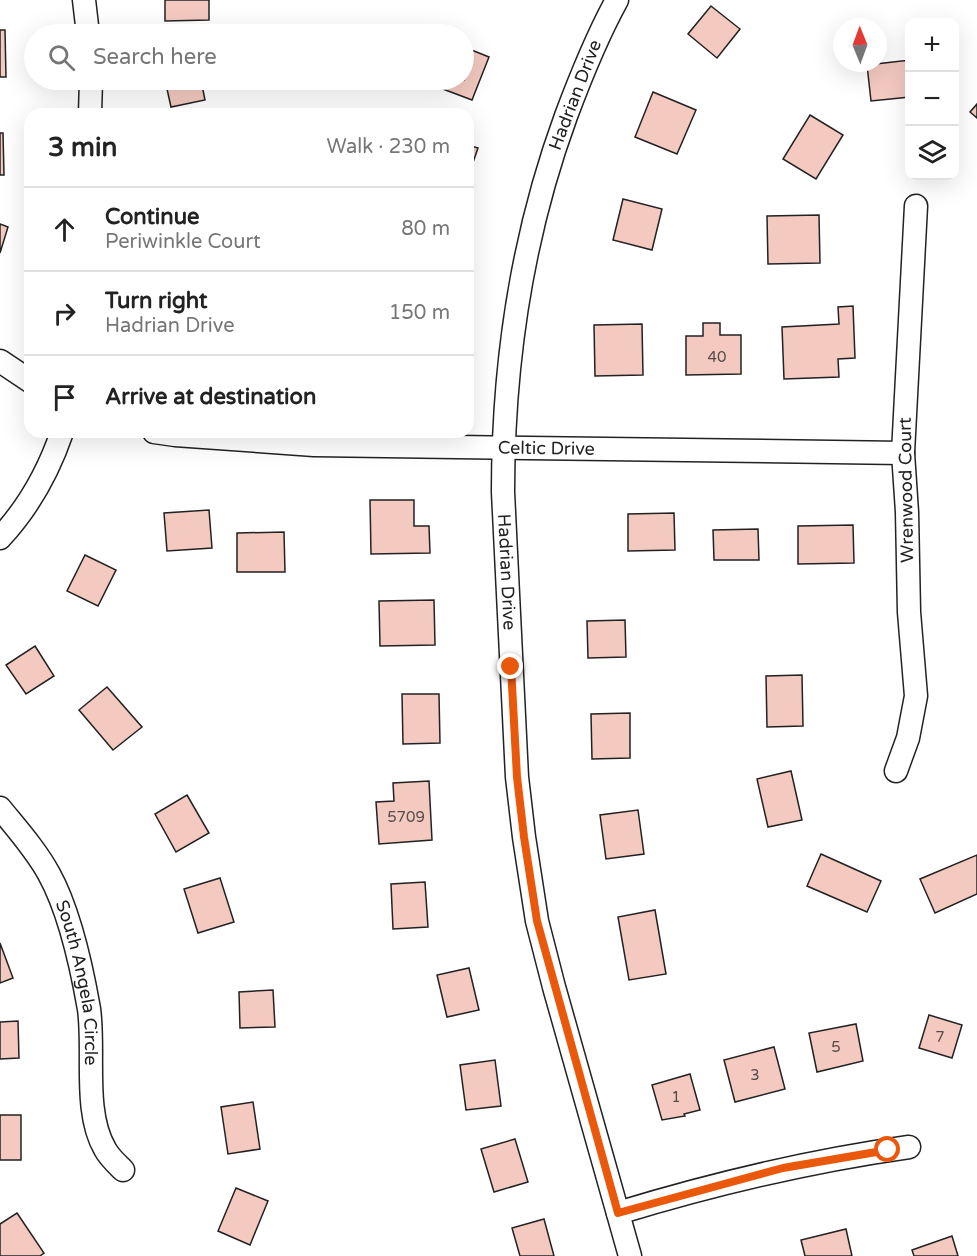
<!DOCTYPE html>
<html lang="en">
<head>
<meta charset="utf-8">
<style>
	body { margin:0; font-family:"Varela Round",sans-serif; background:#f6f6f6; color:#222 }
	.controls { position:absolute; right:18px; top:18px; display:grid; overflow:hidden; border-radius:12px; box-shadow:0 6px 24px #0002 }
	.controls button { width:54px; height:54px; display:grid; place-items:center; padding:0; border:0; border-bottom:2px solid #e0e0e0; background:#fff; color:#222; font:30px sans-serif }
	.compass { position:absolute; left:833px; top:18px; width:54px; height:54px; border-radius:50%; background:#fff; box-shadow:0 6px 24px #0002; rotate:359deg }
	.stop { position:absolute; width:18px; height:18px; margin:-14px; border:4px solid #ea580c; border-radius:50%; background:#fff }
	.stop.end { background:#ea580c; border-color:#fff; box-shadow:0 2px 6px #0008 }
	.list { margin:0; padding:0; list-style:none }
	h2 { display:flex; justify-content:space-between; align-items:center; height:78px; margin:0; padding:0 24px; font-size:26px }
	h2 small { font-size:20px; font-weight:400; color:#767676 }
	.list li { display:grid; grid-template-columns:39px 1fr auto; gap:18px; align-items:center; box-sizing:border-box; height:84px; padding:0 24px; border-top:2px solid #e0e0e0 }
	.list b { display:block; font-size:22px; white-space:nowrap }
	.list p { margin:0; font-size:20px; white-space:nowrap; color:#767676 }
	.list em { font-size:20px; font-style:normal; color:#767676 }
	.icon { flex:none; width:33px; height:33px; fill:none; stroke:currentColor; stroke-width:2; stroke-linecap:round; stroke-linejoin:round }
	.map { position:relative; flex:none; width:977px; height:1256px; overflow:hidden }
	.search { position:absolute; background:#fff; box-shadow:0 6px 24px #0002; left:24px; top:24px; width:450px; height:66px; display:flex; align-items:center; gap:15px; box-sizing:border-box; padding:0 21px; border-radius:33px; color:#767676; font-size:22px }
	.panel { position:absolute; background:#fff; box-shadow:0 6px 24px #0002; left:24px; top:108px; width:450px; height:330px; border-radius:18px }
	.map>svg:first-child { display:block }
</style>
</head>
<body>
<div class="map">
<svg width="977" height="1256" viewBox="0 0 977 1256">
	<rect width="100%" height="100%" fill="#fff"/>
	<g fill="#f3c9c0" stroke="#222" stroke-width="1.5">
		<path d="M 165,0 L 209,0 L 209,20 L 165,21 Z"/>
		<path d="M 711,6 L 740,29 L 717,58 L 688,34 Z"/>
		<path d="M 0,30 L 5,30 L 6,77 L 0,77 Z"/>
		<path d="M 464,47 L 489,57 L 472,100 L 435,86 L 438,80 L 464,80 Z"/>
		<path d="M 910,60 L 910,97 L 871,101 L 867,65 Z"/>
		<path d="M 165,80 L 201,80 L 205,100 L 171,107 Z"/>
		<path d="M 653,92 L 696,110 L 677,154 L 635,137 Z"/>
		<path d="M 977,104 L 977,118 L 970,112 Z"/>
		<path d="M 810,115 L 843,135 L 816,179 L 783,159 Z"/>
		<path d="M 0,133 L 3,133 L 4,175 L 0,175 Z"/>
		<path d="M 468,145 L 478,148 L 468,177 Z"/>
		<path d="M 623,199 L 662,209 L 652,250 L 613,240 Z"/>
		<path d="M 819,215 L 820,263 L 768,264 L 767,216 Z"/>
		<path d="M 0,224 L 8,227 L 0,253 Z"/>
		<path d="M 853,306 L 855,358 L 838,359 L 839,377 L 784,379 L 782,327 L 839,324 L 838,307 Z"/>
		<path d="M 703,323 L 720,323 L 720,335 L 741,335 L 741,374 L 686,375 L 686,336 L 703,336 Z"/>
		<path d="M 642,324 L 643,375 L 595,376 L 594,325 Z"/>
		<path d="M 370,500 L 414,500 L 414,526 L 429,526 L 430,553 L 371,554 Z"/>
		<path d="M 209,510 L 212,548 L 167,551 L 164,513 Z"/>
		<path d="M 674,513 L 675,550 L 628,551 L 628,514 Z"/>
		<path d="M 853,525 L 854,563 L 798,564 L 798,526 Z"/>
		<path d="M 758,529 L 759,560 L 714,560 L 713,530 Z"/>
		<path d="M 284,532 L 285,572 L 237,572 L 237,533 Z"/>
		<path d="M 85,555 L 116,570 L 98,606 L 67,591 Z"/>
		<path d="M 434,600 L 435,645 L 380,646 L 379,601 Z"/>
		<path d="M 625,620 L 626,657 L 588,658 L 587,621 Z"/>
		<path d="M 35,646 L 54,676 L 26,694 L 6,665 Z"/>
		<path d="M 802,675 L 803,726 L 767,727 L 766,676 Z"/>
		<path d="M 107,687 L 142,727 L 113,750 L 79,710 Z"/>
		<path d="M 402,694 L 439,694 L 440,743 L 403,744 Z"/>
		<path d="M 630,713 L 630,758 L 592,759 L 591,714 Z"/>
		<path d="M 791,771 L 802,820 L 768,827 L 757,779 Z"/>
		<path d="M 429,781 L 432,840 L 379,844 L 376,802 L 394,801 L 393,783 Z"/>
		<path d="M 187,795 L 209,833 L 176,852 L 155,814 Z"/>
		<path d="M 638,810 L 644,854 L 606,859 L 600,815 Z"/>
		<path d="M 821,854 L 881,881 L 867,912 L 807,886 Z"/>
		<path d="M 977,855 L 977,894 L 935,913 L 920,879 Z"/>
		<path d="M 220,878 L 234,922 L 198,933 L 184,889 Z"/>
		<path d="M 425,882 L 428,927 L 393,929 L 391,884 Z"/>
		<path d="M 655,910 L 666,974 L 629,980 L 618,917 Z"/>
		<path d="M 0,943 L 13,978 L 0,983 Z"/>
		<path d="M 469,968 L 479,1010 L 447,1017 L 437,975 Z"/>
		<path d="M 273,990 L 275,1027 L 240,1028 L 239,992 Z"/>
		<path d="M 929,1015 L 962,1025 L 952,1058 L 919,1048 Z"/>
		<path d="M 18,1021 L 19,1058 L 0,1059 L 0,1022 Z"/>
		<path d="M 856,1024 L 863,1061 L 817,1072 L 809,1033 Z"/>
		<path d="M 774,1047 L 785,1089 L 735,1102 L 724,1060 Z"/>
		<path d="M 495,1060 L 501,1106 L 466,1110 L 460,1065 Z"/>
		<path d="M 690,1074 L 700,1110 L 684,1114 L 685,1116 L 662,1120 L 652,1085 Z"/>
		<path d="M 253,1102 L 260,1149 L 228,1154 L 221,1107 Z"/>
		<rect x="0" y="1115" width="21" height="45"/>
		<path d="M 515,1139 L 528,1182 L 494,1192 L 481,1149 Z"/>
		<path d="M 236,1188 L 268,1201 L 250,1245 L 218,1231 Z"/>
		<path d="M 17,1213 L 44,1253 L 40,1256 L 0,1256 L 0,1224 Z"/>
		<path d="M 544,1219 L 554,1256 L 520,1256 L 512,1228 Z"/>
		<path d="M 846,1229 L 852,1256 L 805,1256 L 801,1240 Z"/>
		<path d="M 952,1236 L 958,1256 L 914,1256 L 912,1250 Z"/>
	</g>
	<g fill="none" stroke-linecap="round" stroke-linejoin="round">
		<defs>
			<g id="street">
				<path d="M 84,0 L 88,34"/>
				<path id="s1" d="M 617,0 C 596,38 581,76 566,116 C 522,236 503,364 503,492 L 517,777 L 524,837 L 537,921 L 554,987 L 630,1256"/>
				<path d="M 90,114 L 91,80"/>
				<path d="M 0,361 L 30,381"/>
				<path id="s2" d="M 154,432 L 175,435 L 314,445 L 903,453"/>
				<path d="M 0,538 C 28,508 49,470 62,432"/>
				<path d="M 896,771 L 908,738 L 916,696 L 909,612 L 907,512 L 903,453 L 916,206"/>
				<path id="s3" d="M 0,808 C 17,829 36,850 49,874 C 69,910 82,969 89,1009 C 95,1051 83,1112 105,1149 C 109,1157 117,1164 123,1170"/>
				<path d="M 618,1213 C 713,1184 810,1161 909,1147"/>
			</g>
		</defs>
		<use href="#street" stroke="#222" stroke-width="25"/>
		<use href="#street" stroke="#fff" stroke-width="22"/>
	</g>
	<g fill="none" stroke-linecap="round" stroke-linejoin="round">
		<path stroke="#ea580c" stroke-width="8" d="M 511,667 L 517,777 L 524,837 L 537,921 L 618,1213 L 783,1168 L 888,1150"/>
	</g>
	<g text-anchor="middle" stroke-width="4.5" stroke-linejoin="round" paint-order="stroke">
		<g font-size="15" fill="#564c4a">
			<text x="717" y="362">40</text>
			<text x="406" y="822">5709</text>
			<text x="940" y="1042">7</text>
			<text x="836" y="1052">5</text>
			<text x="755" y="1080">3</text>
			<text x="676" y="1102">1</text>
		</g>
		<g font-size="18" fill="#222" stroke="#fff">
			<text transform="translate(575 95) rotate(-69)" y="6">Hadrian Drive</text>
			<text dy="6" stroke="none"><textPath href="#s2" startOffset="393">Celtic Drive</textPath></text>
			<text transform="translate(906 490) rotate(-91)" y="6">Wrenwood Court</text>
			<text dy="6" stroke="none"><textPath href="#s1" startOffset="590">Hadrian Drive</textPath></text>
			<text dy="6" stroke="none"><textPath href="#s3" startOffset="196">South Angela Circle</textPath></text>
		</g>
	</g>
</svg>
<div class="controls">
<button>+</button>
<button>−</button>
<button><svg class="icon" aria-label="layers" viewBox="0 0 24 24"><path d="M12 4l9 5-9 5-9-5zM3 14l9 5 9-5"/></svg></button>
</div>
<svg class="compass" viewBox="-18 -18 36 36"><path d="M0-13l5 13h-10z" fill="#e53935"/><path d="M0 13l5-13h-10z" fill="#767676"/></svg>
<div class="stop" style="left:888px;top:1150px"></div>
<div class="stop end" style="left:511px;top:667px"></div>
<div class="search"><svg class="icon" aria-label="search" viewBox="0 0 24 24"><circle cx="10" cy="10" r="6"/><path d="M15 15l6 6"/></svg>Search here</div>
<section class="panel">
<h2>3 min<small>Walk · 230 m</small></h2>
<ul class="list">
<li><svg class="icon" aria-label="ahead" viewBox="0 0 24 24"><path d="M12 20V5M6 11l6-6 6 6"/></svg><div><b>Continue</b><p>Periwinkle Court</p></div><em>80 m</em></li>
<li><svg class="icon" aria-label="right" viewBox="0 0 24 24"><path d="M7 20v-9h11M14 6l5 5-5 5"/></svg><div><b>Turn right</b><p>Hadrian Drive</p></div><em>150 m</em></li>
<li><svg class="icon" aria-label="arrive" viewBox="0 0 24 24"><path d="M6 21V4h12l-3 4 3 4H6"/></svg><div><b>Arrive at destination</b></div></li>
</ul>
</section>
</div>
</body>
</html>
